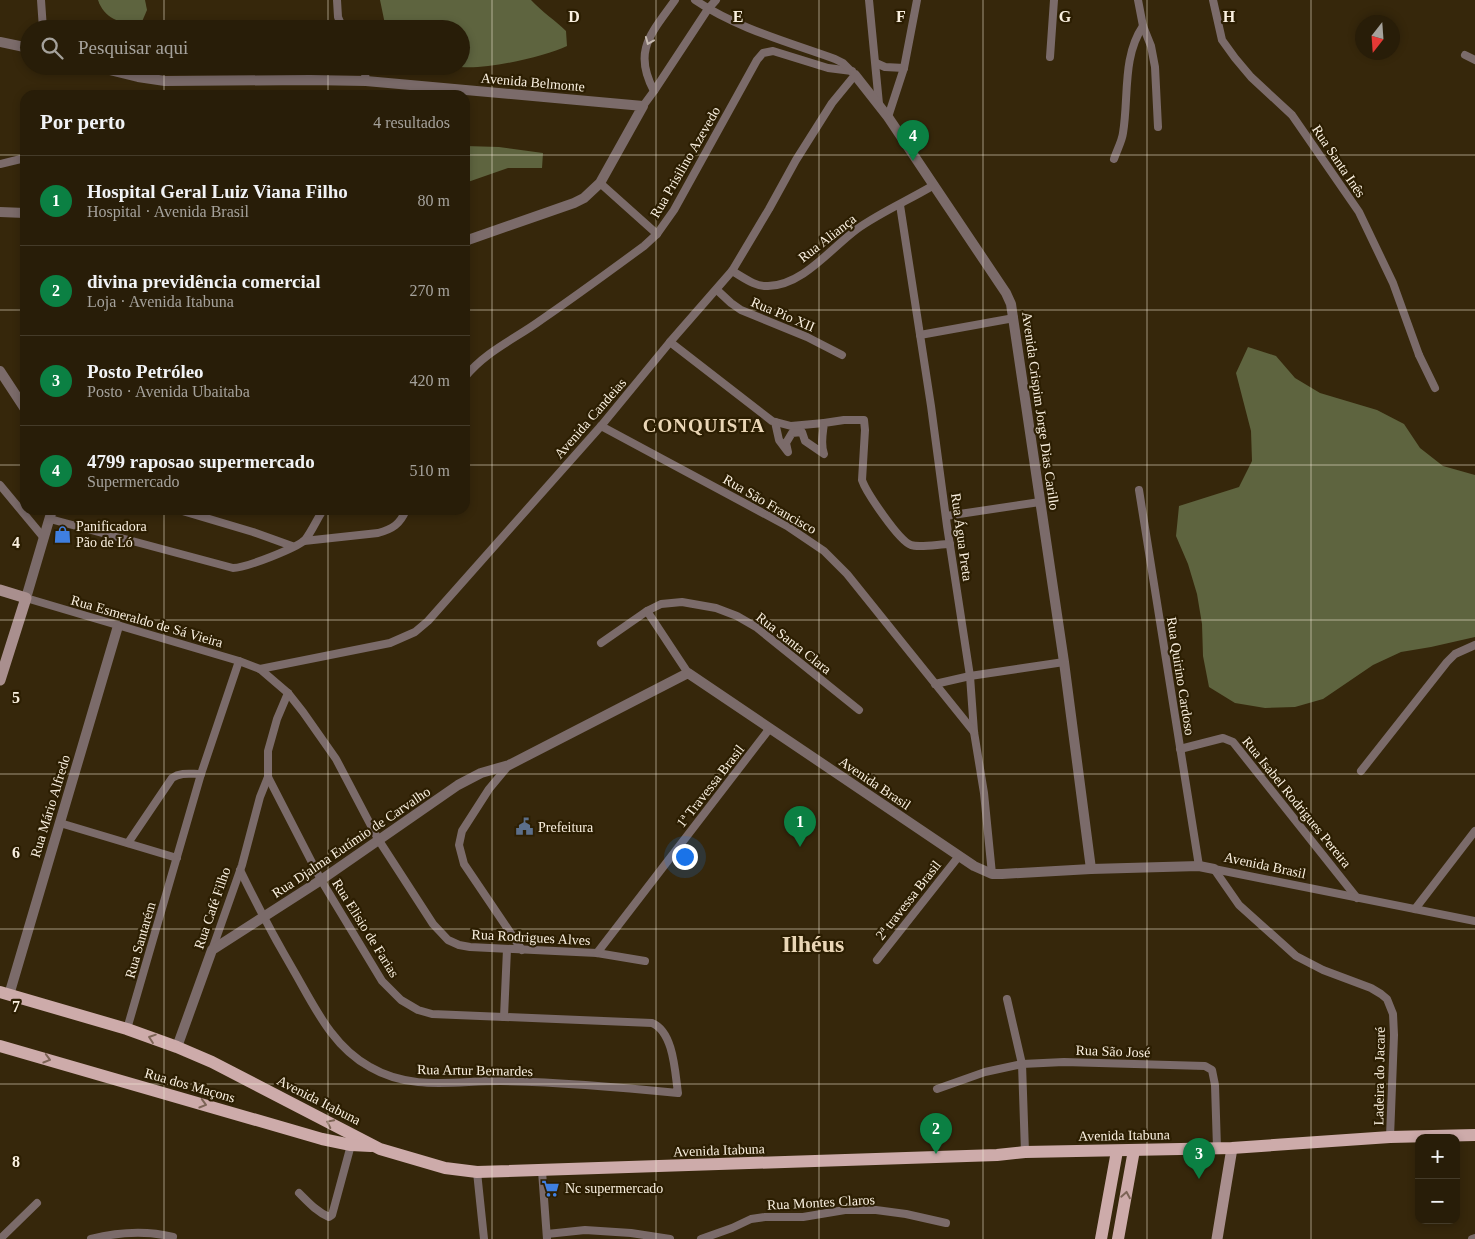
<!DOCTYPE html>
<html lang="pt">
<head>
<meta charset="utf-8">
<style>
	body { margin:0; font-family:Georgia,serif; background:#342a16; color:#f1f3f6 }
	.controls { position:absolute; right:15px; bottom:15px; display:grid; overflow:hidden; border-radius:10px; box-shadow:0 2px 8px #0003 }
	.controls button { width:45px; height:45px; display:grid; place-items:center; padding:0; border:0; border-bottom:1px solid #443b29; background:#281d08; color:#f1f3f6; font:25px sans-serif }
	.compass { position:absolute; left:1355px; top:15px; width:45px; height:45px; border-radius:50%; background:#281d08; box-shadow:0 2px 8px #0003; rotate:197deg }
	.you { position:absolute; left:684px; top:856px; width:18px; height:18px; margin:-12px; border:4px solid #fff; border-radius:50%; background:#1a73e8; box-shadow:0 0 0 8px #1a73e833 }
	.badge { display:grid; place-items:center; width:32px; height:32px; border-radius:50%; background:#0b8043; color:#fff; font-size:16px; font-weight:700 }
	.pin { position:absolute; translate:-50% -41px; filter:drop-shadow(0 1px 2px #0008) }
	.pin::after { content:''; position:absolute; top:26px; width:18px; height:15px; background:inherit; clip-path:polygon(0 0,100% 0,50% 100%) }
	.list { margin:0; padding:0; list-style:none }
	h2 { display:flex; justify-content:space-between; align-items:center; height:65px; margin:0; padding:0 20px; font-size:21px }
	h2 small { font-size:16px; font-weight:400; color:#a5a29c }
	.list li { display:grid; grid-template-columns:32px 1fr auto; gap:15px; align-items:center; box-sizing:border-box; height:90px; padding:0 20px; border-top:1px solid #443b29 }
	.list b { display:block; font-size:19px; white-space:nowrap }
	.list p { margin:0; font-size:16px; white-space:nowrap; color:#a5a29c }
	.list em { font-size:16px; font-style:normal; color:#a5a29c }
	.icon { flex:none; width:28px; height:28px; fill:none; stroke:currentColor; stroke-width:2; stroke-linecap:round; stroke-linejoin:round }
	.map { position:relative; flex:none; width:1475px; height:1239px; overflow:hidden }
	.search { position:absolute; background:#281d08; box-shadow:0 2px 8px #0003; left:20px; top:20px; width:450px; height:55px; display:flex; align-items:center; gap:12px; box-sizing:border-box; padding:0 18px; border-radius:28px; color:#a5a29c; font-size:19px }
	.panel { position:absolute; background:#281d08; box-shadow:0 2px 8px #0003; left:20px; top:90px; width:450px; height:425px; border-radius:15px }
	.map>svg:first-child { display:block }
</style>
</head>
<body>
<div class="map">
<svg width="1475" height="1239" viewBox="0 0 1475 1239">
	<rect width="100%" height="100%" fill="#36270b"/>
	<g fill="#5e643f">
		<path d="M 98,0 L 145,0 L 147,10 L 141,24 C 123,25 104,19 98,0 Z"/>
		<path d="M 380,0 L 531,0 C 542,12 555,20 566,31 L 567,46 C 544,57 479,72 454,66 L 461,66 L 461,29 L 386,29 Z"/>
		<path d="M 465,146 L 499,147 L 543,153 L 542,168 L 508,168 L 465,183 Z"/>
		<path d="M 1248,347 L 1276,356 L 1295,378 L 1320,393 L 1377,410 L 1404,424 L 1420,448 L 1443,466 L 1475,475 L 1475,637 L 1431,647 L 1401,652 L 1373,665 L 1323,699 L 1295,707 L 1265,708 L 1235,703 L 1209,687 L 1203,656 L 1202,624 L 1197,594 L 1188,564 L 1176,536 L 1179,506 L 1239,487 L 1252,461 L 1251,431 L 1236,373 Z"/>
	</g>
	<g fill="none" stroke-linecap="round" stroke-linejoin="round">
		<g stroke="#7b6b6a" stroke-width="8">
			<path d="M 41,0 L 43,29"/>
			<path d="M 337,0 L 338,17 L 343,29"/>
			<path d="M 869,0 L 879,104"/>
			<path d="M 1138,0 L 1143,26 L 1151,46 L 1155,67 L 1158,127"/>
			<path d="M 1213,0 L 1222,40 L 1235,58 L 1251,77 L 1292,115 L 1359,212 L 1393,283 L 1419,355"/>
			<path d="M 1465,55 L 1475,60"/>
			<path d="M 1050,57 L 1054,0"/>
			<path d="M 876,63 L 885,67 L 904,68"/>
			<path d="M 364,66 L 366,81"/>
			<path d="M 654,91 C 632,50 652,33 675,0"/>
			<path d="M 643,106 L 654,91 L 708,9 L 716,0"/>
			<path d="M 888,117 L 904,68 L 917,0"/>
			<path d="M 1114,159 C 1117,150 1122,141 1123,133 C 1129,97 1122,57 1143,26"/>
			<path d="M 0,164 L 25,158"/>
			<path d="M 600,183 L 657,234"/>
			<path d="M 900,205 L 931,406 L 947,526 L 970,676 L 974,732 L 984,793 L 992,874"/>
			<path d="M 732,271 C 743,277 755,287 768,286 C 803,285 830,249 857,229 C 881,212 909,200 934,185"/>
			<path d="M 717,290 L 731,303 L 741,310 L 807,337 L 842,355"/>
			<path d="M 920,335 L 1014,318"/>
			<path d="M 670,342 L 772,421 L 791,426 L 824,423"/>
			<path d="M 1419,355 L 1435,388"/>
			<path d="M 465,377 C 486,351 515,339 541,320 C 576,296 610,271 644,246 L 657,234 L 674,210 L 757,60 L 763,53 L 773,51 L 828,68 L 852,71"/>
			<path d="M 775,422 L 779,440 L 788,452 L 786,443 L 792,433 L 802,432 L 805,441 L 824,454 C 820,444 823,433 824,423 L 844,420 L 864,420 L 865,430 L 862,480 C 866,492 899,541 911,545 C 919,548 940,544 950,544"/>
			<path d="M 601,426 L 787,526 L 824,551 L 847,574 L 974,732"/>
			<path d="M 0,485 L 44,538"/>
			<path d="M 1139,490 L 1199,866"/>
			<path d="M 179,510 L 253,532 L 292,546"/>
			<path d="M 946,516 L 1040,502"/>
			<path d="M 50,519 L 233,568 C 246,568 296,548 305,540 C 312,531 317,519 323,510"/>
			<path d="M 304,541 L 378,533 C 393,529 400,524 406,510"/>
			<path d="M 26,598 L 239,661 L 260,669 L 288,693 L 303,712 L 336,759 L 378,839 L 433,924 L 448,940 L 459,945 L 470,947 L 597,953 L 645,961"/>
			<path d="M 647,611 L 688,673"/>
			<path d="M 601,643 L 647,611 L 661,604 L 682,602 L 716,608 L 737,616 L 756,627 L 859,710"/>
			<path d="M 260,669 L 390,643 L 415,632 L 428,621 L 601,426 L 670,342 L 732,271 L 769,209 L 796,160 L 832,103 L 855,75 L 843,63 L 835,59 C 788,42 736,28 695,0"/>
			<path d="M 935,684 L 970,676 L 1064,662"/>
			<path d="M 1180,749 L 1223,738 L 1233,742 L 1357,898"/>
			<path d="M 509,765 L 489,789 L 462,831 L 459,845 L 464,864 L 522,950"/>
			<path d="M 1361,771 L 1447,662 L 1455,654 L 1475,645"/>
			<path d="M 60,823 L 177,858"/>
			<path d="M 128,843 L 172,778 C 181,772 190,774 201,774"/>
			<path d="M 1214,869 L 1239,905 L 1296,956 L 1323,970 L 1371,988 L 1381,994 L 1387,999 L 1393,1014 L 1394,1035 L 1390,1137"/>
			<path d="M 1214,869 L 1475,921"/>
			<path d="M 240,870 C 257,905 275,939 295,973 C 315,1008 333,1047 370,1067 C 411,1091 454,1081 500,1081 C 559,1082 619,1087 678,1093 C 675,1073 674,1032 652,1023 L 432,1014 L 418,1010 L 401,1000 L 382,981 L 321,880 L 268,777 L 268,751 L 277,719 L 288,693"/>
			<path d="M 1415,909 L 1475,831"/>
			<path d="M 212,950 L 242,865 L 260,797 L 268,777"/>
			<path d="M 597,953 L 770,728"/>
			<path d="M 877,960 L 959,856"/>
			<path d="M 1007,999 L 1022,1064 L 1025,1152"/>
			<path d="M 504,1017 L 507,949"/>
			<path d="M 127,1029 L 201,774 L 239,661"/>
			<path d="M 937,1089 L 985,1072 L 1022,1064 L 1064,1062 L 1205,1066 L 1212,1070 L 1215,1085 L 1217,1148"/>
			<path d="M 542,1171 L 547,1239"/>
			<path d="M 477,1172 L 484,1239"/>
			<path d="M 299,1193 C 308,1202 317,1212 329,1217 L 332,1215 L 351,1145"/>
			<path d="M 547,1234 L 585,1230 L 631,1233 L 670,1239"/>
			<path d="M 0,1239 L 37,1203"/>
			<path d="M 91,1239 C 119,1232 145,1230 173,1237"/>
			<path d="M 701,1239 L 732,1228 L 751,1219 L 765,1217 L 803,1217 L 845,1210 L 876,1210 L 906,1214 L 946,1223"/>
			<path d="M 1472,1239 L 1475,1238"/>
		</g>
		<g stroke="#7b6b6a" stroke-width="10">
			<path d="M 0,42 L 29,48"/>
			<path d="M 93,66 L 138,77 L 165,81 L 310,80 L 366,81 L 643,106 L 600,183 L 584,198 L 574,203 L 465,241"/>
			<path d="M 855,75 L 888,117 L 1006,293 L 1011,304 L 1064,662 L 1091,869"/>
			<path d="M 0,212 L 25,213"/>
			<path d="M 0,371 L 25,409"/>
			<path d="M 26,598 L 52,510"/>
			<path d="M 9,995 L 118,626"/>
			<path d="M 177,1047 L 212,950 L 321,880 L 458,785 L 481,773 L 509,765 L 688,673 L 974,866 L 992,874 L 1002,874 L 1091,869 L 1199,866 L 1214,869"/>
		</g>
		<g stroke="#a98f8e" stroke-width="11">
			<path d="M 0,590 L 26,598 L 0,680"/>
			<path d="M 1217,1239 L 1232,1148"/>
		</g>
		<g stroke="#cdabaa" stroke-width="12">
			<path d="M 0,992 L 127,1029 L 177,1047 L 212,1062 L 380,1149 L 445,1168 L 477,1172 L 997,1155 L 1025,1152 L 1232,1148 L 1390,1137 L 1475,1135"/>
			<path d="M 0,1046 L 322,1139 L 351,1145 L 371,1146"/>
			<path d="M 1101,1239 L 1117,1151"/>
			<path d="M 1118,1239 L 1134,1150"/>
		</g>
	</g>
	<defs><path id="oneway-chevron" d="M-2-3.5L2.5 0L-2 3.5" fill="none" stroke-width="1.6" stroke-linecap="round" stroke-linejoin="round" transform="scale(1.25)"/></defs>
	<use stroke="#c7bbb1" href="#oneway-chevron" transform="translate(649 41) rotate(112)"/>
	<g stroke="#7c6456">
		<use href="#oneway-chevron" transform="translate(152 1038) rotate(-161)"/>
		<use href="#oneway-chevron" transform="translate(47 1059) rotate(16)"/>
		<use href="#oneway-chevron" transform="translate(203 1104) rotate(16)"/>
		<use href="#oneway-chevron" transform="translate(330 1123) rotate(-154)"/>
		<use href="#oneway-chevron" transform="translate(1126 1195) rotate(-80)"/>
	</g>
	<path fill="none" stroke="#faf0e0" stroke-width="1" stroke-opacity="0.55" d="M 164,0 L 164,29M 328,0 L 328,29M 492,0 L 492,1239M 656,0 L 656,1239M 819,0 L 819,1239M 983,0 L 983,1239M 1147,0 L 1147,1239M 1311,0 L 1311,1239M 164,66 L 164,95M 328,66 L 328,95M 0,155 L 25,155M 465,155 L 1475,155M 0,310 L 25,310M 465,310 L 1475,310M 0,465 L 25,465M 465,465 L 1475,465M 164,510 L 164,1239M 328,510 L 328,1239M 0,620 L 1475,620M 0,774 L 1475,774M 0,929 L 1475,929M 0,1084 L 1475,1084"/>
	<defs>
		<symbol id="shop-bare" viewBox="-9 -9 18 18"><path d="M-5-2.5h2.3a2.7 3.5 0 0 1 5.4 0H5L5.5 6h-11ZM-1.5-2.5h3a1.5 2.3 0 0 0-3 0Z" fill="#3f7fe0" stroke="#2c1e02" stroke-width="2.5" paint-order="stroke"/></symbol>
		<symbol id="civic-bare" viewBox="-9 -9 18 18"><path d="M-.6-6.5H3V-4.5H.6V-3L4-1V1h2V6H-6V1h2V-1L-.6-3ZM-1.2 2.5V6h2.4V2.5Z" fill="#5c6f8a" stroke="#2c1e02" stroke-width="2.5" paint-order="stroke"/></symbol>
		<symbol id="supermarket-bare" viewBox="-9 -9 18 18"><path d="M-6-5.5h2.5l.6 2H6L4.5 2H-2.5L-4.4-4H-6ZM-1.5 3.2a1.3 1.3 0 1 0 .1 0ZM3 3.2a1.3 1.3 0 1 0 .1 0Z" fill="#3f7fe0" stroke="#2c1e02" stroke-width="2.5" paint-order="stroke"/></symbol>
	</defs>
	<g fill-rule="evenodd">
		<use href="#shop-bare" x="50" y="522" width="25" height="25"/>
		<use href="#civic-bare" x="512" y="814" width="25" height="25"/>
		<use href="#supermarket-bare" x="538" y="1176" width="25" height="25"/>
	</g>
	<g text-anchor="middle" stroke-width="4.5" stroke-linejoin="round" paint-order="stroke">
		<g font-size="14" fill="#faf0e0" stroke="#2c1e02">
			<text transform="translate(533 82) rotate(5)" y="5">Avenida Belmonte</text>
			<text transform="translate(1339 161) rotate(56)" y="5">Rua Santa Inês</text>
			<text transform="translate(685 162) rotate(-60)" y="5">Rua Prisilino Azevedo</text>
			<text transform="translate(827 238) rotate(-38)" y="5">Rua Aliança</text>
			<text transform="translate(783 314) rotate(23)" y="5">Rua Pio XII</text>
			<text transform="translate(1041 411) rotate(82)" y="5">Avenida Crispim Jorge Dias Carillo</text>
			<text transform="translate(590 418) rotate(-49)" y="5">Avenida Candeias</text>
			<text transform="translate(770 504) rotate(30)" y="5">Rua São Francisco</text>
			<text transform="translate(962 537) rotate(82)" y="5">Rua Água Preta</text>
			<text transform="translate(147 621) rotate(16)" y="5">Rua Esmeraldo de Sá Vieira</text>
			<text transform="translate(794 643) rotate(38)" y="5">Rua Santa Clara</text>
			<text transform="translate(1181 676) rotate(81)" y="5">Rua Quirino Cardoso</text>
			<text transform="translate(875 783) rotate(34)" y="5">Avenida Brasil</text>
			<text transform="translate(710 786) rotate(-52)" y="5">1ª Travessa Brasil</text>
			<text transform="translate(1297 802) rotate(51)" y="5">Rua Isabel Rodrigues Pereira</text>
			<text transform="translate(50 806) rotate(-73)" y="5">Rua Mário Alfredo</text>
			<text transform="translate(351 842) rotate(-34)" y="5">Rua Djalma Eutímio de Carvalho</text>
			<text transform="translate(1265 865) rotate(12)" y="5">Avenida Brasil</text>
			<text transform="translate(908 900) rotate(-52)" y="5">2ª travessa Brasil</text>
			<text transform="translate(212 908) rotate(-71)" y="5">Rua Café Filho</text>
			<text transform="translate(366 928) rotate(58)" y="5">Rua Elisio de Farias</text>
			<text transform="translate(531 937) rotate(3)" y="5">Rua Rodrigues Alves</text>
			<text transform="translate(140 940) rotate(-74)" y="5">Rua Santarém</text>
			<text transform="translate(1113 1051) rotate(2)" y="5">Rua São José</text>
			<text transform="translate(475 1070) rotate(1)" y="5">Rua Artur Bernardes</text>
			<text transform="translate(1379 1076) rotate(-89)" y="5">Ladeira do Jacaré</text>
			<text transform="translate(190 1085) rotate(16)" y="5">Rua dos Maçons</text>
			<text transform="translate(319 1100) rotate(27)" y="5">Avenida Itabuna</text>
			<text transform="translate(1124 1135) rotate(-1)" y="5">Avenida Itabuna</text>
			<text transform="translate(719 1150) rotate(-2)" y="5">Avenida Itabuna</text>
			<text transform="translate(821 1202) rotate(-3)" y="5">Rua Montes Claros</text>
		</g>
		<g font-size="14" fill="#faf0e0" stroke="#2c1e02" text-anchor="start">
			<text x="76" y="531">Panificadora<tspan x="76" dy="16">Pão de Ló</tspan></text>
			<text x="538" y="832">Prefeitura</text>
			<text x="565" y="1193">Nc supermercado</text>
		</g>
		<g font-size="19" font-weight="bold" letter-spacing="1" fill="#ead6b6" stroke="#2c1e02">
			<text x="704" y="432">CONQUISTA</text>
		</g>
		<g font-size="24" font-weight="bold" fill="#ead6b6" stroke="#2c1e02">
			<text x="813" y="952">Ilhéus</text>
		</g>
	</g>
	<g font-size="16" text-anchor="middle" font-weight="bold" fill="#faf0e0" stroke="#2c1e02" stroke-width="4.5" stroke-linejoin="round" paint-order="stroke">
		<text x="574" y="22">D</text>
		<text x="738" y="22">E</text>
		<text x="901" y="22">F</text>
		<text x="1065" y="22">G</text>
		<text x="1229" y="22">H</text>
		<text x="16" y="548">4</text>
		<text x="16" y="703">5</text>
		<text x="16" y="858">6</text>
		<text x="16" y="1012">7</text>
		<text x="16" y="1167">8</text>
	</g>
</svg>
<div class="controls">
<button>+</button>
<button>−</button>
</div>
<svg class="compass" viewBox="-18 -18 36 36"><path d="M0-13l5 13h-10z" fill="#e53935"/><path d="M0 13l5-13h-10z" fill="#a5a29c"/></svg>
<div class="you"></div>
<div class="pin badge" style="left:800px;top:847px">1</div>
<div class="pin badge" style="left:936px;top:1154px">2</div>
<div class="pin badge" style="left:1199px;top:1179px">3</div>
<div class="pin badge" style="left:913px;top:161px">4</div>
<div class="search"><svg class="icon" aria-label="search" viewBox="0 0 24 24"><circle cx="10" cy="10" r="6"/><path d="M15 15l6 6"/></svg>Pesquisar aqui</div>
<section class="panel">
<h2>Por perto<small>4 resultados</small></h2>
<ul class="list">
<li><span class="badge">1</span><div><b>Hospital Geral Luiz Viana Filho</b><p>Hospital · Avenida Brasil</p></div><em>80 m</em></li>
<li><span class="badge">2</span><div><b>divina previdência comercial</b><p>Loja · Avenida Itabuna</p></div><em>270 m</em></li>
<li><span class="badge">3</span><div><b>Posto Petróleo</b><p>Posto · Avenida Ubaitaba</p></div><em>420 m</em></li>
<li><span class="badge">4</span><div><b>4799 raposao supermercado</b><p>Supermercado</p></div><em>510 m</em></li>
</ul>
</section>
</div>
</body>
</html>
